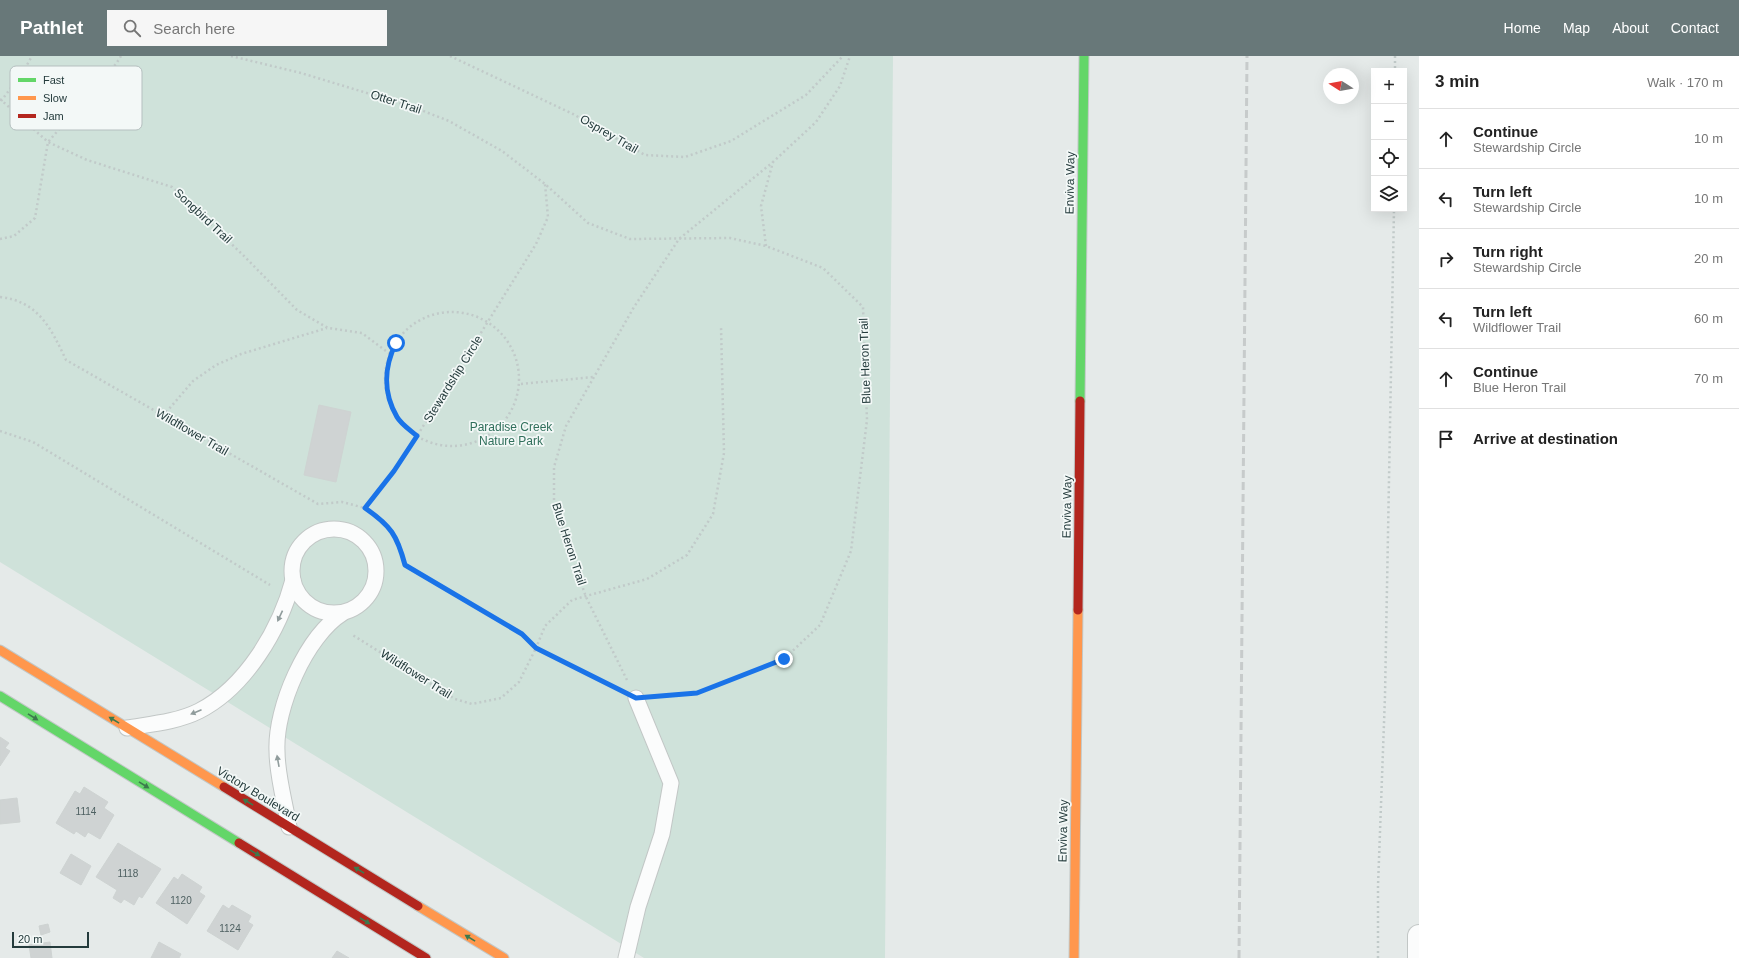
<!DOCTYPE html>
<html lang="en">
<head>
<meta charset="utf-8">
<style>
	body { margin:0; font-family:Arial,sans-serif; background:#f6f6f6; color:#222 }
	.controls { position:absolute; right:12px; top:12px; display:grid; overflow:hidden; border-radius:0px; box-shadow:0 4px 16px #0002 }
	.controls button { width:36px; height:36px; display:grid; place-items:center; padding:0; border:0; border-bottom:1px solid #e0e0e0; background:#fff; color:#222; font:20px sans-serif }
	.compass { position:absolute; left:1323px; top:12px; width:36px; height:36px; border-radius:50%; background:#fff; box-shadow:0 4px 16px #0002; rotate:281deg }
	.scale { position:absolute; left:12px; bottom:10px; width:77px; box-sizing:border-box; padding-left:4px; border:2px solid #243b3c; border-top:0; font-size:11px; line-height:14px; white-space:nowrap; color:#243b3c; -webkit-text-stroke:3px #f3f8f7; paint-order:stroke }
	.stop { position:absolute; width:12px; height:12px; margin:-9px; border:3px solid #1a73e8; border-radius:50%; background:#fff }
	.stop.end { background:#1a73e8; border-color:#fff; box-shadow:0 1px 4px #0008 }
	.list { margin:0; padding:0; list-style:none }
	h2 { display:flex; justify-content:space-between; align-items:center; height:52px; margin:0; padding:0 16px; font-size:17px }
	h2 small { font-size:13px; font-weight:400; color:#767676 }
	.list li { display:grid; grid-template-columns:26px 1fr auto; gap:12px; align-items:center; box-sizing:border-box; height:60px; padding:0 16px; border-top:1px solid #e0e0e0 }
	.list b { display:block; font-size:15px; white-space:nowrap }
	.list p { margin:0; font-size:13px; white-space:nowrap; color:#767676 }
	.list em { font-size:13px; font-style:normal; color:#767676 }
	.icon { flex:none; width:22px; height:22px; fill:none; stroke:currentColor; stroke-width:2; stroke-linecap:round; stroke-linejoin:round }
	.map { position:relative; flex:none; width:1419px; height:902px; overflow:hidden }
	header { display:flex; align-items:center; gap:24px; box-sizing:border-box; height:56px; padding:0 20px; background:#687879; color:#fff }
	header strong { font-size:19px }
	nav { display:flex; gap:22px; margin-inline-start:auto; font-size:14px }
	.search { width:280px; height:36px; background:#f6f6f6; display:flex; align-items:center; gap:10px; box-sizing:border-box; padding:0 14px; border-radius:0px; color:#767676; font-size:15px }
	main { display:flex }
	aside { flex:1; background:#fff }
	.map>svg:first-child { display:block }
</style>
</head>
<body>
<header>
<strong>Pathlet</strong>
<div class="search"><svg class="icon" aria-label="search" viewBox="0 0 24 24"><circle cx="10" cy="10" r="6"/><path d="M15 15l6 6"/></svg>Search here</div>
<nav><a>Home</a><a>Map</a><a>About</a><a>Contact</a></nav>
</header>
<main>
<div class="map">
<svg width="1419" height="902" viewBox="0 0 1419 902">
	<rect width="100%" height="100%" fill="#e5eae9"/>
	<path fill="#cfe2da" d="M 0,0 L 893,0 L 885,902 L 644,902 L 0,506 Z"/>
	<g fill="#cfd3d3" stroke="#ced3d2">
		<path d="M 319,349 L 351,356 L 336,426 L 304,419 Z"/>
		<path d="M 0,681 L 9,687 L 5,692 L 10,695 L 0,710 Z"/>
		<path d="M 84,731 L 108,746 L 104,752 L 114,759 L 100,783 L 88,776 L 85,781 L 76,775 L 74,778 L 56,767 L 75,735 L 80,738 Z"/>
		<path d="M 17,742 L 20,766 L 0,768 L 0,744 Z"/>
		<path d="M 118,787 L 161,813 L 142,842 L 139,840 L 134,849 L 124,843 L 121,847 L 113,842 L 117,834 L 96,821 Z"/>
		<path d="M 71,798 L 91,810 L 81,829 L 60,817 Z"/>
		<path d="M 182,818 L 202,831 L 199,836 L 205,840 L 187,868 L 156,847 L 174,821 L 178,824 Z"/>
		<path d="M 223,849 L 229,853 L 232,849 L 251,860 L 248,866 L 253,869 L 238,894 L 207,875 Z"/>
		<path d="M 48,868 L 50,876 L 41,879 L 39,870 Z"/>
		<path d="M 50,886 L 52,902 L 31,902 L 29,889 Z"/>
		<path d="M 159,886 L 181,898 L 179,902 L 151,902 Z"/>
		<path d="M 337,895 L 349,902 L 332,902 Z"/>
	</g>
	<g fill="none" stroke-linecap="round" stroke-linejoin="round">
		<defs>
			<g id="lane">
				<circle cx="334" cy="515" r="42"/>
				<path d="M 127,672 C 151,668 177,666 199,655 C 246,631 280,573 293,524"/>
				<path d="M 289,771 C 285,746 277,720 277,695 C 275,652 306,580 343,557"/>
				<path d="M 626,902 L 638,851 L 662,778 L 671,727 L 636,642"/>
			</g>
			<path id="street" d="M 1419,902 L 1419,880"/>
			<g id="fast">
				<path d="M 1080,345 L 1084,0"/>
				<path d="M 0,640 L 239,787"/>
			</g>
			<g id="slow">
				<path d="M 0,594 L 224,731"/>
				<path d="M 418,850 L 504,902"/>
				<path d="M 1074,902 L 1078,554"/>
			</g>
			<g id="jam">
				<path d="M 1078,554 L 1080,345"/>
				<path d="M 224,731 L 418,850"/>
				<path d="M 239,787 L 426,902"/>
			</g>
		</defs>
		<use href="#lane" stroke="#c2c7c6" stroke-width="17"/>
		<use href="#street" stroke="#c2c7c6" stroke-width="24"/>
		<use href="#fast" stroke="#c2c8c7" stroke-width="11"/>
		<use href="#slow" stroke="#c2c8c7" stroke-width="11"/>
		<use href="#jam" stroke="#c2c8c7" stroke-width="11"/>
		<g stroke="#c1cac9" stroke-width="2.5" stroke-dasharray="2 3" stroke-linecap="butt">
			<path d="M 231,0 L 301,17 L 413,51 L 449,65 L 502,95 L 545,128 L 588,167 L 630,183 L 730,182 L 766,190 L 823,212 L 863,251 L 867,364 L 851,495 L 820,569 L 784,603 L 697,637 L 658,640"/>
			<path d="M 450,0 L 573,58 L 645,99 L 685,101 L 731,85 L 806,39 L 843,0"/>
			<path d="M 1395,0 L 1395,15"/>
			<path d="M 0,43 L 48,86 L 87,104 L 172,131 L 244,200 L 297,254 L 328,272 L 362,277 L 390,298"/>
			<path d="M 1,45 L 23,16 L 32,0"/>
			<path d="M 0,183 L 14,180 L 35,162 L 48,86 L 116,8 L 121,0"/>
			<path d="M 766,190 L 761,150 L 773,106"/>
			<path d="M 0,241 C 38,245 51,272 66,304 L 318,448 L 342,446 L 365,452 L 385,466 L 399,486 L 405,509 L 522,578 L 536,592 L 519,626 L 501,642 L 472,648 L 455,643 L 351,578"/>
			<circle cx="452" cy="323" r="67"/>
			<path d="M 521,328 L 593,321"/>
			<path d="M 163,360 L 193,325 L 216,309 L 241,298 L 327,272"/>
			<path d="M 0,375 L 33,386 L 270,529"/>
			<path d="M 365,452 L 394,415 L 417,380 L 536,188 L 548,161 L 545,128"/>
			<path d="M 627,624 L 586,541 L 554,449 L 554,411 L 566,370 L 634,251 L 679,183 L 773,106 L 816,66 L 840,30 L 850,0"/>
			<path d="M 617,633 L 536,592 L 545,570 L 572,544 L 647,523 L 687,499 L 713,458 L 724,397 L 721,270"/>
			<path d="M 1378,902 L 1378,830 L 1385,640 L 1394,153"/>
		</g>
		<use href="#lane" stroke="#fbfcfc" stroke-width="15"/>
		<use href="#street" stroke="#fbfcfc" stroke-width="22"/>
		<use href="#fast" stroke="#63d668" stroke-width="9"/>
		<use href="#slow" stroke="#ff974d" stroke-width="9"/>
		<use href="#jam" stroke="#b3261e" stroke-width="9"/>
		<path stroke="#c7cbcb" stroke-width="3" stroke-dasharray="8 4" stroke-linecap="butt" d="M 1239,902 L 1247,0"/>
	</g>
	<defs><path id="oneway-solid" d="M-6-.8H1V-3.2L6.5 0L1 3.2V.8H-6Z"/></defs>
	<g fill="#909c9c">
		<use href="#oneway-solid" transform="translate(280 560) rotate(115)"/>
		<use href="#oneway-solid" transform="translate(196 656) rotate(157)"/>
		<use href="#oneway-solid" transform="translate(278 705) rotate(-100)"/>
	</g>
	<g fill="#3d794e">
		<use href="#oneway-solid" transform="translate(33 661) rotate(32)"/>
		<use href="#oneway-solid" transform="translate(114 664) rotate(-149)"/>
		<use href="#oneway-solid" transform="translate(144 729) rotate(32)"/>
		<use href="#oneway-solid" transform="translate(248 746) rotate(-149)"/>
		<use href="#oneway-solid" transform="translate(255 797) rotate(31)"/>
		<use href="#oneway-solid" transform="translate(359 814) rotate(-149)"/>
		<use href="#oneway-solid" transform="translate(365 865) rotate(31)"/>
		<use href="#oneway-solid" transform="translate(470 882) rotate(-149)"/>
	</g>
	<g fill="none" stroke-linecap="round" stroke-linejoin="round">
		<path stroke="#1a73e8" stroke-width="5" d="M 396,287 C 384,311 383,337 397,361 C 401,368 410,374 417,380 L 394,415 L 365,452 C 391,470 397,479 405,509 L 522,578 L 536,592 L 636,642 L 697,637 L 784,603"/>
	</g>
	<g text-anchor="middle" stroke-width="3.5" stroke-linejoin="round" paint-order="stroke">
		<g font-size="10" fill="#4f6162">
			<text x="86" y="759">1114</text>
			<text x="128" y="821">1118</text>
			<text x="181" y="848">1120</text>
			<text x="230" y="876">1124</text>
		</g>
		<g font-size="12" fill="#243b3c" stroke="#f3f8f7">
			<text transform="translate(396 46) rotate(18)" y="4">Otter Trail</text>
			<text transform="translate(609 78) rotate(30)" y="4">Osprey Trail</text>
			<text transform="translate(1070 127) rotate(-89)" y="4">Enviva Way</text>
			<text transform="translate(203 160) rotate(43)" y="4">Songbird Trail</text>
			<text transform="translate(865 305) rotate(-92)" y="4">Blue Heron Trail</text>
			<text transform="translate(453 323) rotate(-58)" y="4">Stewardship Circle</text>
			<text transform="translate(192 376) rotate(30)" y="4">Wildflower Trail</text>
			<text transform="translate(1067 451) rotate(-89)" y="4">Enviva Way</text>
			<text transform="translate(569 488) rotate(72)" y="4">Blue Heron Trail</text>
			<text transform="translate(416 618) rotate(32)" y="4">Wildflower Trail</text>
			<text transform="translate(258 738) rotate(31)" y="4">Victory Boulevard</text>
			<text transform="translate(1063 775) rotate(-89)" y="4">Enviva Way</text>
		</g>
		<g font-size="12" fill="#31705c" stroke="#f3f8f7">
			<text x="511" y="375">Paradise Creek<tspan x="511" dy="14">Nature Park</tspan></text>
		</g>
	</g>
	<rect x="10" y="10" width="132" height="64" rx="6" fill="#f3f8f7" stroke="#b5bfbf" stroke-width="1"/>
	<rect x="18" y="22" width="18" height="4" fill="#63d668"/>
	<rect x="18" y="40" width="18" height="4" fill="#ff974d"/>
	<rect x="18" y="58" width="18" height="4" fill="#b3261e"/>
	<g font-size="11" fill="#243b3c">
		<text x="43" y="28">Fast</text>
		<text x="43" y="46">Slow</text>
		<text x="43" y="64">Jam</text>
	</g>
</svg>
<div class="controls">
<button>+</button>
<button>−</button>
<button><svg class="icon" aria-label="locate" viewBox="0 0 24 24"><circle cx="12" cy="12" r="6"/><path d="M12 2v4M12 18v4M2 12h4M18 12h4"/></svg></button>
<button><svg class="icon" aria-label="layers" viewBox="0 0 24 24"><path d="M12 4l9 5-9 5-9-5zM3 14l9 5 9-5"/></svg></button>
</div>
<svg class="compass" viewBox="-18 -18 36 36"><path d="M0-13l5 13h-10z" fill="#e53935"/><path d="M0 13l5-13h-10z" fill="#767676"/></svg>
<div class="scale">20 m</div>
<div class="stop" style="left:396px;top:287px"></div>
<div class="stop end" style="left:784px;top:603px"></div>
</div>
<aside>
<h2>3 min<small>Walk · 170 m</small></h2>
<ul class="list">
<li><svg class="icon" aria-label="ahead" viewBox="0 0 24 24"><path d="M12 20V5M6 11l6-6 6 6"/></svg><div><b>Continue</b><p>Stewardship Circle</p></div><em>10 m</em></li>
<li><svg class="icon" aria-label="left" viewBox="0 0 24 24"><path d="M17 20v-9H6M10 6l-5 5 5 5"/></svg><div><b>Turn left</b><p>Stewardship Circle</p></div><em>10 m</em></li>
<li><svg class="icon" aria-label="right" viewBox="0 0 24 24"><path d="M7 20v-9h11M14 6l5 5-5 5"/></svg><div><b>Turn right</b><p>Stewardship Circle</p></div><em>20 m</em></li>
<li><svg class="icon" aria-label="left" viewBox="0 0 24 24"><path d="M17 20v-9H6M10 6l-5 5 5 5"/></svg><div><b>Turn left</b><p>Wildflower Trail</p></div><em>60 m</em></li>
<li><svg class="icon" aria-label="ahead" viewBox="0 0 24 24"><path d="M12 20V5M6 11l6-6 6 6"/></svg><div><b>Continue</b><p>Blue Heron Trail</p></div><em>70 m</em></li>
<li><svg class="icon" aria-label="arrive" viewBox="0 0 24 24"><path d="M6 21V4h12l-3 4 3 4H6"/></svg><div><b>Arrive at destination</b></div></li>
</ul>
</aside>
</main>
</body>
</html>
